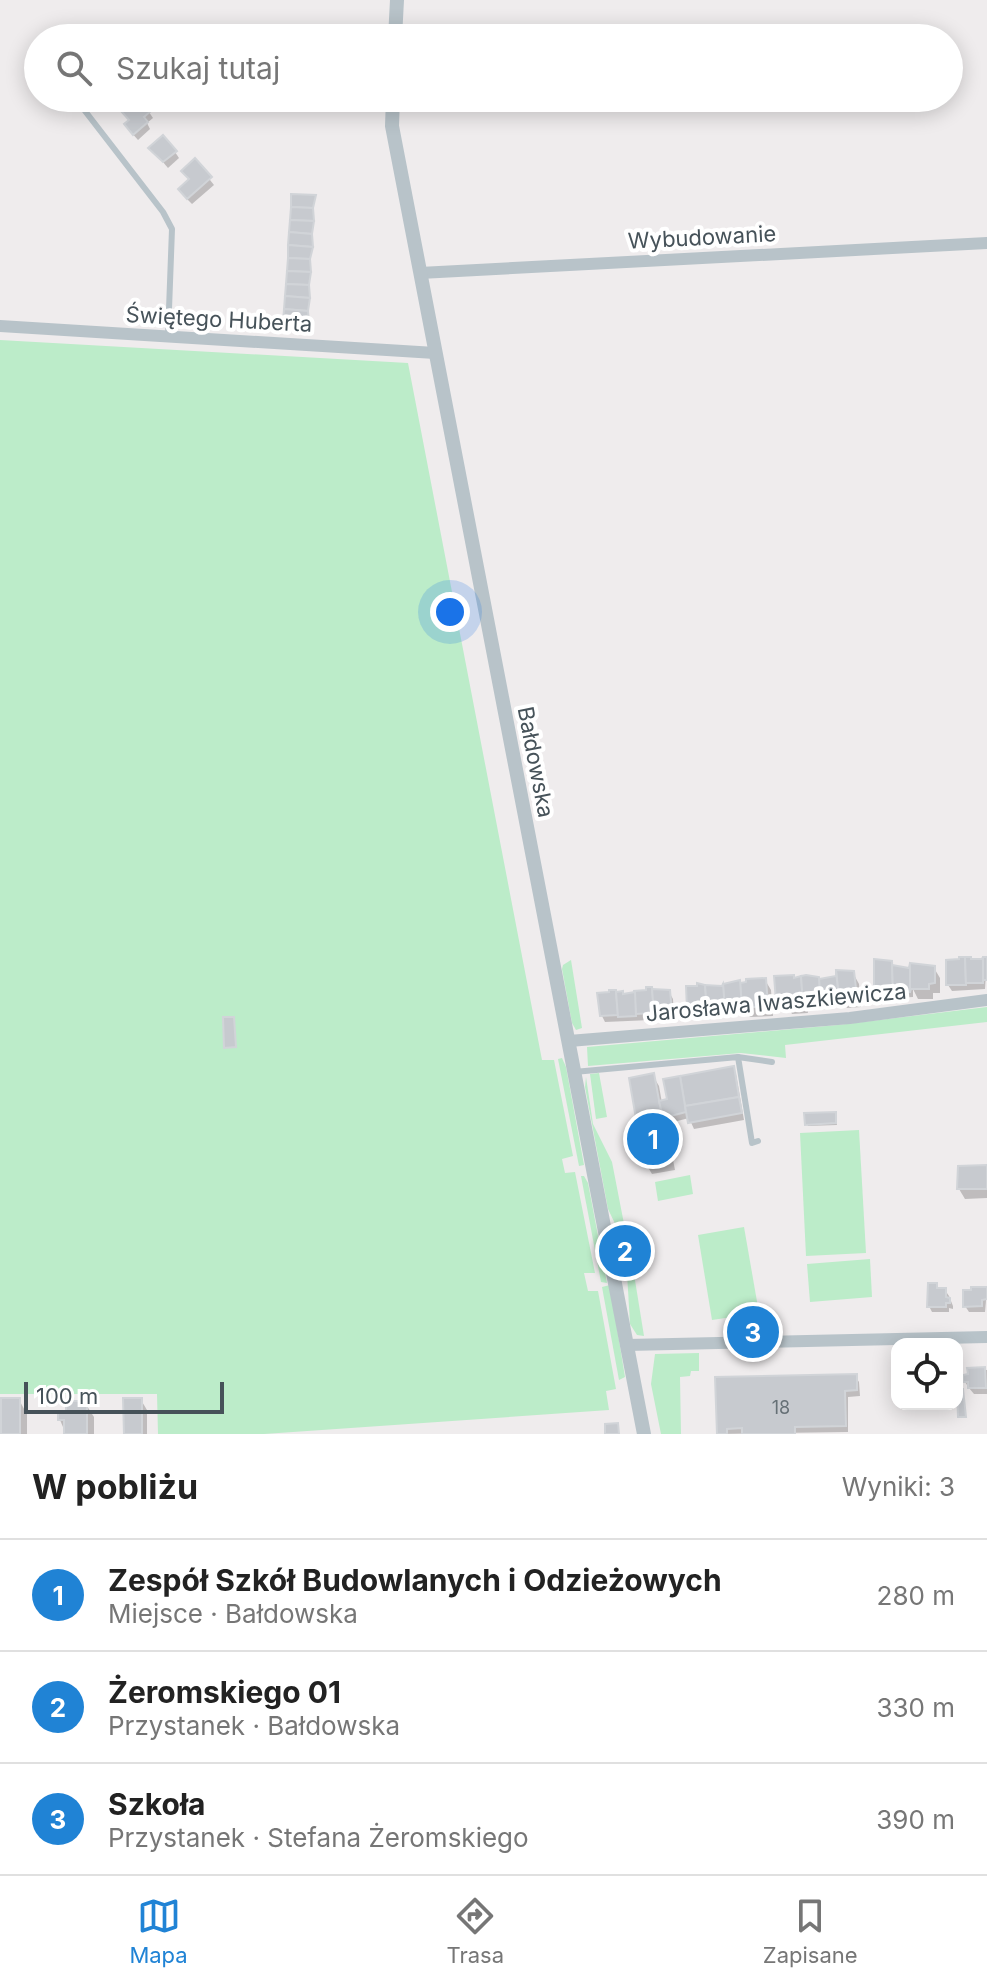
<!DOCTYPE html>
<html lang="pl">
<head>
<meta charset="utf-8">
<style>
	body { margin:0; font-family:Inter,sans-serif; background:#f2f2f2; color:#222 }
	.controls { position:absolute; right:24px; bottom:24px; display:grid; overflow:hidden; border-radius:16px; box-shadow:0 4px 20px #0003 }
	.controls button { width:72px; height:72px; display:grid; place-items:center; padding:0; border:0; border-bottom:2px solid #e0e0e0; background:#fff; color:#222; font:40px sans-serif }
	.scale { position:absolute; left:24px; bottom:20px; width:200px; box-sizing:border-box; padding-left:8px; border:4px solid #465259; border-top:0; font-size:22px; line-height:28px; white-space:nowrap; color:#465259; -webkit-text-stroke:6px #fff; paint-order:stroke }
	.you { position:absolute; left:450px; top:612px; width:28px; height:28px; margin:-20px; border:6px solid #fff; border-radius:50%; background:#1a73e8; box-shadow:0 0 0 12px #1a73e833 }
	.badge { display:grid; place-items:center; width:52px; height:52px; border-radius:50%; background:#2083d5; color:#fff; font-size:26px; font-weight:700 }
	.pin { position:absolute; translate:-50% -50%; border:4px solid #fff; box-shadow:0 2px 8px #0006 }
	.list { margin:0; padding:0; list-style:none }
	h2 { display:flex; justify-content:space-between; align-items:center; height:104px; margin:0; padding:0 32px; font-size:34px }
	h2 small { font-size:26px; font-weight:400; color:#767676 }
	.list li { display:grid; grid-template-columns:52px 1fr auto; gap:24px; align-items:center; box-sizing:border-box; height:112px; padding:0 32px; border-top:2px solid #e0e0e0 }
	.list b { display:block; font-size:30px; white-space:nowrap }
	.list p { margin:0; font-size:26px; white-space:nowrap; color:#767676 }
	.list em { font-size:26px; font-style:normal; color:#767676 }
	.icon { flex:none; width:44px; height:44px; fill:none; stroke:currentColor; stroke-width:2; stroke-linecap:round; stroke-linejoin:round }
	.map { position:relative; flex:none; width:987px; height:1434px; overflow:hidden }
	.search { position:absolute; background:#fff; box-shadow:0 4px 20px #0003; left:24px; right:24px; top:24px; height:88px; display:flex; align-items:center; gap:20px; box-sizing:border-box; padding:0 28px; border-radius:44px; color:#767676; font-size:30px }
	.sheet { height:440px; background:#fff }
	nav { display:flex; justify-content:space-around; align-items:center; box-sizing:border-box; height:112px; border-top:2px solid #e0e0e0; background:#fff; font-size:22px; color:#767676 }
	nav a { display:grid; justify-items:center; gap:4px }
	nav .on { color:#2083d5 }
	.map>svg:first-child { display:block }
</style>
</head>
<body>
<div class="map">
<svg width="987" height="1434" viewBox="0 0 987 1434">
	<rect width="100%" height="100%" fill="#efeced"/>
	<g fill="#bcecc9">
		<path d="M 0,340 L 408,363 L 542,1060 L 554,1060 L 573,1156 L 562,1159 L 565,1173 L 575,1172 L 595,1273 L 584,1273 L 588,1291 L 598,1291 L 616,1389 L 606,1391 L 609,1410 L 264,1434 L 158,1434 L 157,1394 L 0,1394 Z"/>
		<path d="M 571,960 L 582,1028 L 576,1030 L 572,1023 L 562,969 L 563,965 Z"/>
		<path d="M 987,1007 L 987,1022 L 785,1045 L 786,1058 L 741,1053 L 588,1066 L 587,1047 L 838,1025 Z"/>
		<path d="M 562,1058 L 566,1067 L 584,1165 L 579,1166 L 558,1059 Z"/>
		<path d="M 599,1073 L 607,1117 L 596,1119 L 590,1074 Z"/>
		<path d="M 586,1077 L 593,1124 L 612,1162 L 625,1229 L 620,1234 L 608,1209 L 585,1087 Z"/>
		<path d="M 859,1130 L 866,1253 L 806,1256 L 800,1133 Z"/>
		<path d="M 690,1175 L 693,1194 L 658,1201 L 655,1182 Z"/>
		<path d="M 581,1176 L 584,1176 L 588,1183 L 607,1283 L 601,1282 Z"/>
		<path d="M 744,1227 L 759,1313 L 712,1320 L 698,1235 Z"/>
		<path d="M 870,1259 L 872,1297 L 810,1302 L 807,1264 Z"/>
		<path d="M 627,1273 L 634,1274 L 644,1336 L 637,1335 L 630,1324 Z"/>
		<path d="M 610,1285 L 625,1377 L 619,1380 L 602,1287 Z"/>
		<path d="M 699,1353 L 699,1371 L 691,1371 L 690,1376 L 680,1377 L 681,1434 L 661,1434 L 651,1384 L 655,1354 Z"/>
	</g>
	<g fill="#0003">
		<path d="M 149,112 L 153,118 L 147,123 L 150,129 L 138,140 L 130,131 L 131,121 Z"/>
		<path d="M 151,148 L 175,152 L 179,158 L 168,168 Z"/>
		<path d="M 195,161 L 214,185 L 192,204 L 184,196 L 190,181 L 184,171 Z"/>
		<path d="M 314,197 L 308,315 L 311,330 L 289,328 L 285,322 Z"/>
		<path d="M 987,959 L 985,989 L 952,991 L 948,985 Z"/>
		<path d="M 893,967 L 899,970 L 934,968 L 940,978 L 940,993 L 933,993 L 933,999 L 918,999 L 913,989 L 913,997 L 897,998 L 898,1003 L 881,1003 L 875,992 Z"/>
		<path d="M 853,973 L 859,984 L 861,1007 L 847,1008 L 841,997 L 841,1006 L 824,1006 L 807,1009 L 808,1013 L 792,1014 L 790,1010 L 784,1011 L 778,1000 L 794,980 L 836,978 L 840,983 Z"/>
		<path d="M 765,980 L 771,990 L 773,1016 L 750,1017 L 746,1012 L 695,1019 L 689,1009 L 724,988 Z"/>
		<path d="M 669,992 L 673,999 L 674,1019 L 605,1022 L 602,1016 Z"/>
		<path d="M 733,1068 L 736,1074 L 744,1120 L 694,1129 L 689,1118 L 666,1124 L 675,1170 L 652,1174 L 646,1164 L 653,1076 L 659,1086 L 662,1103 Z"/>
		<path d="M 835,1114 L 837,1125 L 808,1126 L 807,1124 Z"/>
		<path d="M 987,1167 L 987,1198 L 965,1199 L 959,1189 Z"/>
		<path d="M 935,1285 L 938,1290 L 945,1290 L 949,1296 L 953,1306 L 953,1309 L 949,1308 L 949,1312 L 932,1312 L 929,1306 Z"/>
		<path d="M 987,1289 L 985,1312 L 969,1312 L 965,1306 Z"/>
		<path d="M 970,1370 L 987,1370 L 987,1394 L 974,1394 L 969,1388 L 965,1382 L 970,1376 Z"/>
		<path d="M 855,1376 L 859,1382 L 860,1396 L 848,1397 L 848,1432 L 719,1434 L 717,1379 Z"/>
		<path d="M 19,1400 L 27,1414 L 27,1434 L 3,1434 Z"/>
		<path d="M 141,1400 L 147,1410 L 147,1434 L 126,1434 Z"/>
		<path d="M 85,1403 L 94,1417 L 94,1434 L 66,1434 L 60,1420 Z"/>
	</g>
	<g fill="#c7cacf" stroke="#d1d4d8" stroke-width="2">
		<path d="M 132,98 L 135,102 L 140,98 L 151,111 L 144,117 L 148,122 L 133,135 L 124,124 L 129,120 L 121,111 Z"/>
		<path d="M 163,135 L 177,151 L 163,162 L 148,148 Z"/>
		<path d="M 195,158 L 212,177 L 187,199 L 178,189 L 189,179 L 181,171 Z"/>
		<path d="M 291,194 L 316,195 L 313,208 L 291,207 Z"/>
		<path d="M 291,207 L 313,208 L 314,221 L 290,220 Z"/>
		<path d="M 290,220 L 314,221 L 312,234 L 289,232 Z"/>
		<path d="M 289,232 L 312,234 L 313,247 L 288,245 Z"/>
		<path d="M 288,245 L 313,247 L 310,259 L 288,258 Z"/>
		<path d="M 288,258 L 310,259 L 311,272 L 287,271 Z"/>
		<path d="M 287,271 L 311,272 L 309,285 L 286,284 Z"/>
		<path d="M 286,284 L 309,285 L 310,298 L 285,296 Z"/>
		<path d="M 285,296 L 310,298 L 308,311 L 284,309 Z"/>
		<path d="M 284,309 L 308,311 L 309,324 L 283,322 Z"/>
		<path d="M 959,957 L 965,957 L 966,985 L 946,985 L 946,960 L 959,959 Z"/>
		<path d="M 965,957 L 971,957 L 971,959 L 982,959 L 983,957 L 983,983 L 966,983 L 966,985 Z"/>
		<rect x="983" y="957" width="4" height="23"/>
		<path d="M 874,959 L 892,961 L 893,993 L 874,993 Z"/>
		<path d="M 910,963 L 910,992 L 893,992 L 892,965 L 909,968 Z"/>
		<path d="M 910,963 L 935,966 L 935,983 L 929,984 L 929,989 L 911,989 L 910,992 Z"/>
		<path d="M 836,970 L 854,971 L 857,997 L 839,998 Z"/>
		<path d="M 836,971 L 839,1000 L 820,1002 L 819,979 L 836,976 Z"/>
		<path d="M 794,975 L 794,978 L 801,976 L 803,1003 L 784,1005 L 784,1001 L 776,1001 L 774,976 Z"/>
		<path d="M 806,975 L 819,977 L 820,1002 L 820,1000 L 803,1003 L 801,976 Z"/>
		<path d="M 766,978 L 768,1006 L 742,1008 L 740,983 L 746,982 L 746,979 Z"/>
		<path d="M 740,980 L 742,1008 L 741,1006 L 724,1007 L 723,984 Z"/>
		<path d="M 697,983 L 705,985 L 707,1010 L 687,1010 L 686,986 L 697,986 Z"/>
		<path d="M 723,984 L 725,1009 L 707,1010 L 705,985 L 722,986 Z"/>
		<path d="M 646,987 L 652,987 L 654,1013 L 636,1014 L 634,991 L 646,990 Z"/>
		<path d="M 652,989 L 670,990 L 672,1013 L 654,1015 Z"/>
		<path d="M 609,990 L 616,990 L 618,1015 L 600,1016 L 597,993 L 609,992 Z"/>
		<path d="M 623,991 L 623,994 L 635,992 L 636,1016 L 618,1017 L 616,992 Z"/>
		<path d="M 223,1017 L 234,1017 L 236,1047 L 224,1048 Z"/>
		<path d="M 734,1066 L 739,1097 L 685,1106 L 680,1076 Z"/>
		<path d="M 654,1073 L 670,1160 L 644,1165 L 629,1078 Z"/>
		<path d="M 680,1076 L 686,1112 L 663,1118 L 659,1101 L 667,1099 L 663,1079 Z"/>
		<path d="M 739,1097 L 742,1113 L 688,1123 L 685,1106 Z"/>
		<path d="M 836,1112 L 836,1123 L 805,1125 L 804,1113 Z"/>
		<path d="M 987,1165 L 987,1189 L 957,1189 L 958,1166 Z"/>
		<path d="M 928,1283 L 937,1283 L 937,1288 L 946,1288 L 946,1297 L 950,1298 L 950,1303 L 946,1303 L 946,1307 L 927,1307 Z"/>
		<path d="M 971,1287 L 987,1287 L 987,1299 L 982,1300 L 982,1306 L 963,1307 L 963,1290 L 971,1290 Z"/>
		<path d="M 985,1367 L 986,1388 L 968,1388 L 968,1382 L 963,1382 L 963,1375 L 968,1374 L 967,1368 Z"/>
		<path d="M 857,1374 L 857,1390 L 845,1391 L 846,1426 L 795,1427 L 795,1434 L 742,1434 L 742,1428 L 727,1429 L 727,1434 L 717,1434 L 715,1377 Z"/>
		<path d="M 957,1389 L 963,1389 L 966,1417 L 958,1417 Z"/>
		<rect x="1" y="1398" width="19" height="36"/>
		<path d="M 123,1398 L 142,1398 L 142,1434 L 124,1434 Z"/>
		<path d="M 66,1401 L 87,1401 L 87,1434 L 64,1434 L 64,1420 L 58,1420 L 58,1413 L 66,1413 Z"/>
		<path d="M 618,1423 L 619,1434 L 605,1434 L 605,1424 Z"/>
	</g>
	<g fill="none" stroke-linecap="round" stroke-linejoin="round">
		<g stroke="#b8c3c9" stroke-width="6">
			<path d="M 75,98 L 163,212 L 172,229 L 168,336"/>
			<path d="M 738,1057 L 772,1062"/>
			<path d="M 574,1072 L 738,1057 L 752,1143 L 758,1141"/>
		</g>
		<g stroke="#b8c3c9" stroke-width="12">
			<path d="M 420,273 L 987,243"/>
			<path d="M 0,326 L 435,353"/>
			<path d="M 569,1041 L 850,1018 L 987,1000"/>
			<path d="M 627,1345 L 987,1337"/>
		</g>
		<g stroke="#b8c3c9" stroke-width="14">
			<path d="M 395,38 L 397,0"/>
			<path d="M 393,98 L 392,126 L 644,1434"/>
		</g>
	</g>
	<g text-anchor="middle" stroke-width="8" stroke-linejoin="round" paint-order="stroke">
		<g font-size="18" fill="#667076">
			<text x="781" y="1414">18</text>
		</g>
		<g font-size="22" fill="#465259" stroke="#fff">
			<text transform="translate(702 237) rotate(-3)" y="8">Wybudowanie</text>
			<text transform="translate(219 319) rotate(3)" y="8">Świętego Huberta</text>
			<text transform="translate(536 762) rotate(79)" y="8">Bałdowska</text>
			<text transform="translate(776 1002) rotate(-5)" y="8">Jarosława Iwaszkiewicza</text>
		</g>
	</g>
</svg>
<div class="controls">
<button><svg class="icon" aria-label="locate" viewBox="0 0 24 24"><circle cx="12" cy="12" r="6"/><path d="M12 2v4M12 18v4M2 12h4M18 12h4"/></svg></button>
</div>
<div class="scale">100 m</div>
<div class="you"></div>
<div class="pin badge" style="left:653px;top:1139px">1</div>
<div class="pin badge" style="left:625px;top:1251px">2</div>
<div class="pin badge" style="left:753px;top:1332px">3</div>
<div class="search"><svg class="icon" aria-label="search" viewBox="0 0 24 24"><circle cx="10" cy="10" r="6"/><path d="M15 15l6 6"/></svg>Szukaj tutaj</div>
</div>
<section class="sheet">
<h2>W pobliżu<small>Wyniki: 3</small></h2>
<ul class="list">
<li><span class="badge">1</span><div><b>Zespół Szkół Budowlanych i Odzieżowych</b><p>Miejsce · Bałdowska</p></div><em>280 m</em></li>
<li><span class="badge">2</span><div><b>Żeromskiego 01</b><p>Przystanek · Bałdowska</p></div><em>330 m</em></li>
<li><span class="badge">3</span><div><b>Szkoła</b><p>Przystanek · Stefana Żeromskiego</p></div><em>390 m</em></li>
</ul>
</section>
<nav>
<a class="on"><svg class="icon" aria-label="map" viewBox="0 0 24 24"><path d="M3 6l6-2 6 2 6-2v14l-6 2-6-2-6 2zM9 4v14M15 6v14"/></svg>Mapa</a>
<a><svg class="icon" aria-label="directions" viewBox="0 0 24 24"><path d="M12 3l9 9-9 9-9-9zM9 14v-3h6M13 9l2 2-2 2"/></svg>Trasa</a>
<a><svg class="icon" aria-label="saved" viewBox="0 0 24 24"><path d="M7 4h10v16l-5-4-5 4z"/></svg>Zapisane</a>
</nav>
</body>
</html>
